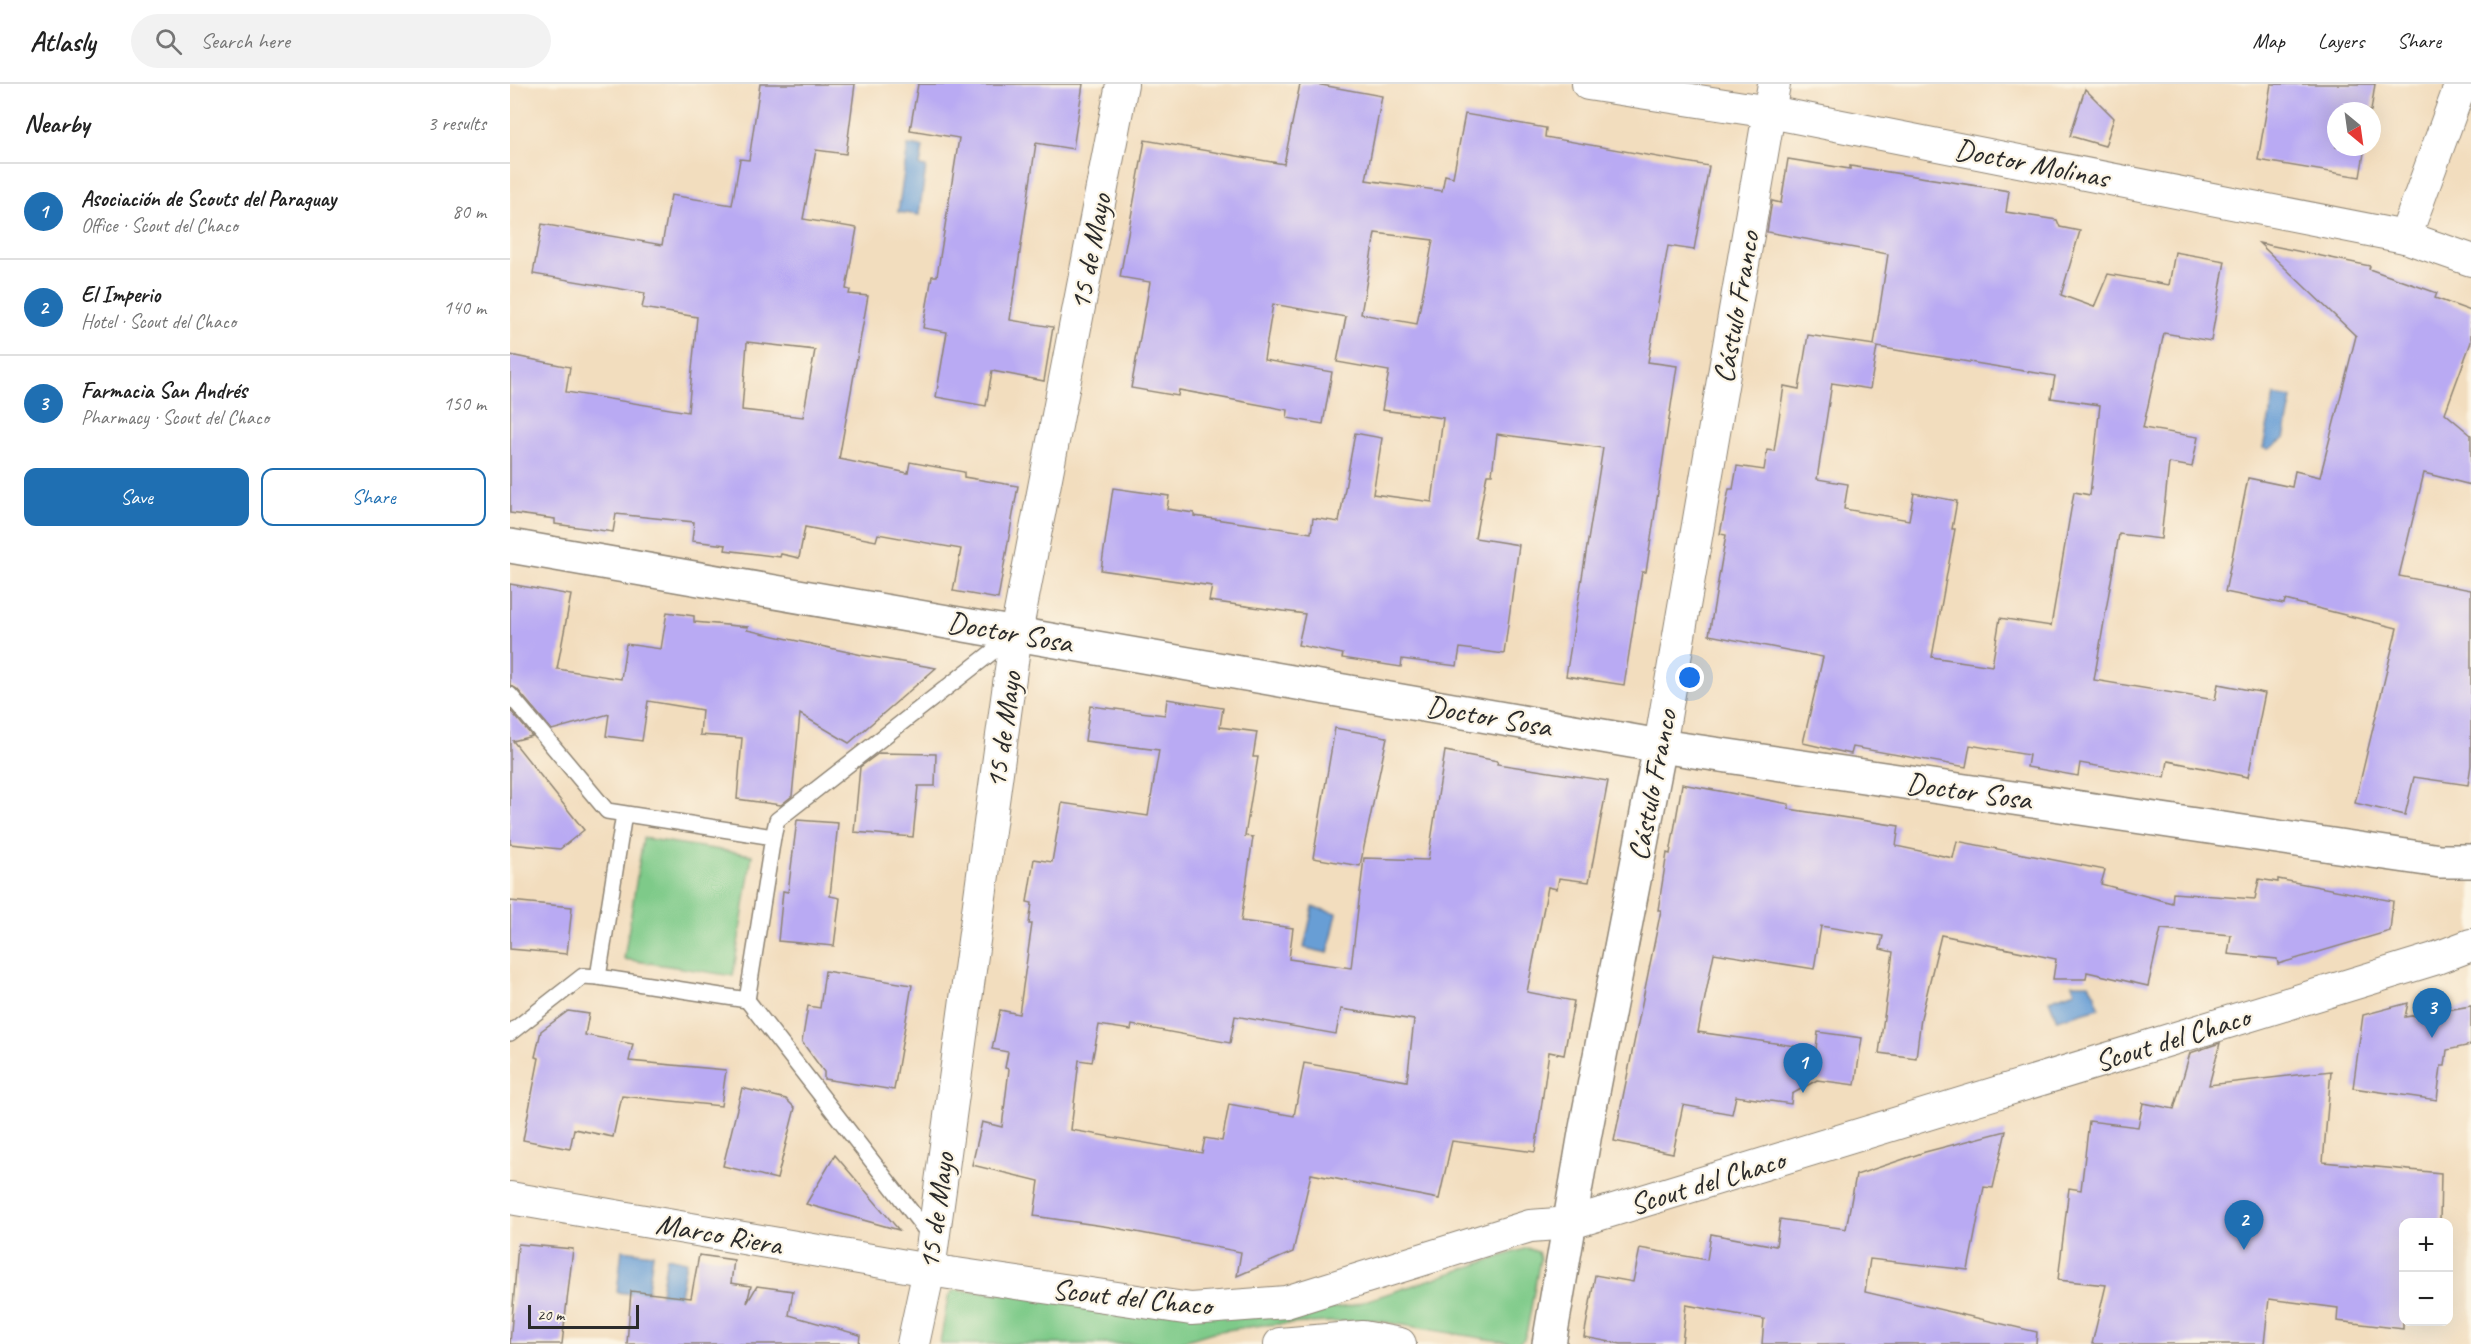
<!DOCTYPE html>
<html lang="en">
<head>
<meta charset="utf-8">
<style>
	body { margin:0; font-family:Caveat,sans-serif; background:#f2f2f2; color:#222 }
	.controls { position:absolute; right:18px; bottom:18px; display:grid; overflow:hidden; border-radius:12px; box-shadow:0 6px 24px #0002 }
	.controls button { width:54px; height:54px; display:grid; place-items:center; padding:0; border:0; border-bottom:2px solid #e0e0e0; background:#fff; color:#222; font:30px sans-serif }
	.compass { position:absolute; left:1817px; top:18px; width:54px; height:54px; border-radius:50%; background:#fff; box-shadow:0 6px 24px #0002; rotate:151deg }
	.scale { position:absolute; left:18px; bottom:15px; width:111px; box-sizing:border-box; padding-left:6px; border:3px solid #2b2b2b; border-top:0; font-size:16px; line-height:21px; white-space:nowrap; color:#2b2b2b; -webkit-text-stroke:4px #fcf5e5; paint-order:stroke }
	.you { position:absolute; left:1180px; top:594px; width:21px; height:21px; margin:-15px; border:4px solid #fff; border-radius:50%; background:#1a73e8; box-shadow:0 0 0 9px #1a73e833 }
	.badge { display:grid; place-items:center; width:39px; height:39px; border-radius:50%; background:#1f6fb2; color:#fff; font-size:20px; font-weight:700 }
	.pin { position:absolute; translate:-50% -50px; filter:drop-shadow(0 2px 3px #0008) }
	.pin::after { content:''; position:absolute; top:32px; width:21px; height:18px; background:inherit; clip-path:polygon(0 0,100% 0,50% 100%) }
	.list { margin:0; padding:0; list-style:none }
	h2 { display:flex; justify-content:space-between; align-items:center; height:78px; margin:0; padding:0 24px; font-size:26px }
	h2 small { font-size:20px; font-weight:400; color:#767676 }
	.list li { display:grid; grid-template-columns:39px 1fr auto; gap:18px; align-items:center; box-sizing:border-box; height:96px; padding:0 24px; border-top:2px solid #e0e0e0 }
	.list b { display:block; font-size:22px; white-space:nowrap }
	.list p { margin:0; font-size:20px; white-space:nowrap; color:#767676 }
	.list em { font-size:20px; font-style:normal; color:#767676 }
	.actions { display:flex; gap:12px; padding:18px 24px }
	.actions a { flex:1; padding:14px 0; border:2px solid #1f6fb2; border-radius:12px; text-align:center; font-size:21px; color:#1f6fb2 }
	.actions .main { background:#1f6fb2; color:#fff }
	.icon { flex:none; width:33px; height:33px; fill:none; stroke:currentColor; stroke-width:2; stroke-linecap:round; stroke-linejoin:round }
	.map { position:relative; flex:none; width:1961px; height:1260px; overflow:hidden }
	header { display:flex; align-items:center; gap:36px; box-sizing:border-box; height:84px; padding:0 30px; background:#fff; border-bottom:2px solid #e0e0e0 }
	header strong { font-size:28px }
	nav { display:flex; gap:33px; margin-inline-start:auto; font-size:21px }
	.search { width:420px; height:54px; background:#f2f2f2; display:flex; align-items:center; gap:15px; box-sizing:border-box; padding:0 21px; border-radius:33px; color:#767676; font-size:22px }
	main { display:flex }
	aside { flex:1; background:#fff }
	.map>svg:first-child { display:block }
</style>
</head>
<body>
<header>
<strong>Atlasly</strong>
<div class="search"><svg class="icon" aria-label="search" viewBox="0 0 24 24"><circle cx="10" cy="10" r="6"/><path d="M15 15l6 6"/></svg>Search here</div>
<nav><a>Map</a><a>Layers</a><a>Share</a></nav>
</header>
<main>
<aside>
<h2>Nearby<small>3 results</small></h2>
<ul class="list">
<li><span class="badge">1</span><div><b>Asociación de Scouts del Paraguay</b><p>Office · Scout del Chaco</p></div><em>80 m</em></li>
<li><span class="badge">2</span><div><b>El Imperio</b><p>Hotel · Scout del Chaco</p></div><em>140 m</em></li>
<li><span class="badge">3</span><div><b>Farmacia San Andrés</b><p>Pharmacy · Scout del Chaco</p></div><em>150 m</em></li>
</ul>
<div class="actions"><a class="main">Save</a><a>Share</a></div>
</aside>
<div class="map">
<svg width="1961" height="1260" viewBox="0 0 1961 1260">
	<rect width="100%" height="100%" fill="#fcf5e5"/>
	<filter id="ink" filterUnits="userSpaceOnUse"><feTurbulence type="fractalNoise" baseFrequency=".0167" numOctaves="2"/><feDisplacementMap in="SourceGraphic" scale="12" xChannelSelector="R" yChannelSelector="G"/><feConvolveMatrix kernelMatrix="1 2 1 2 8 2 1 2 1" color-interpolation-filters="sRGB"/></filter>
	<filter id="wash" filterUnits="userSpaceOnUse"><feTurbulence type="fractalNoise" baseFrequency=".008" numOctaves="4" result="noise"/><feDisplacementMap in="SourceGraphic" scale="24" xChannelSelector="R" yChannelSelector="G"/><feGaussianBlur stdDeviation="1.35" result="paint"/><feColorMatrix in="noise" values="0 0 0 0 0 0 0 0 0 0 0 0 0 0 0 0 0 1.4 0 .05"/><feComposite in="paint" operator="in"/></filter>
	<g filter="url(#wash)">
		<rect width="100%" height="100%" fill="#f2ddbe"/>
		<g fill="#7eca89" stroke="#547a5a" stroke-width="1.5">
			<path d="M 133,754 L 242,771 L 223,892 L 114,875 Z"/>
			<path d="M 1017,1164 L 1028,1168 L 1030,1175 L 1017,1246 L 1014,1255 L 1007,1260 L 863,1236 L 753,1241 L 703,1248 L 664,1260 L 430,1260 L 438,1213 L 444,1206 L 793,1228 L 840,1222 Z"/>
		</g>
		<g fill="#679ed5" stroke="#496480" stroke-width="1.5">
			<path d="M 398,61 L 413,63 L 410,82 L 416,83 L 409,131 L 388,128 Z"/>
			<path d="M 1764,311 L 1782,314 L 1774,355 L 1759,365 L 1753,364 Z"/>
			<path d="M 803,823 L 827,829 L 818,869 L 794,864 Z"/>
			<path d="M 1562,900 L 1579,900 L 1585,910 L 1589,924 L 1547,936 L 1539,916 L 1565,907 Z"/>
			<path d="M 112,1166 L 143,1170 L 137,1212 L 107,1208 Z"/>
			<path d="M 157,1173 L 176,1177 L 169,1217 L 150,1214 Z"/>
		</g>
		<g id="blocks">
			<g fill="#b9aaf3" fill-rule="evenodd">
				<path d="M 250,0 L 345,0 L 336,70 L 306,66 L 293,135 L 347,144 L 336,205 L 340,206 L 339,210 L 358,212 L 329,375 L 398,389 L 400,378 L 454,388 L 454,393 L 508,402 L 488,515 L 443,507 L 451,465 L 368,450 L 366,457 L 295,443 L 289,474 L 271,470 L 270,473 L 215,466 L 216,461 L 182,457 L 184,438 L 106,430 L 103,448 L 45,440 L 45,435 L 0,429 L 0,271 L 60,283 L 56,308 L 178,328 L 187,233 L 132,224 L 135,209 L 23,190 L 32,140 L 152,161 L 161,111 L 222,121 L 230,75 L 239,76 ZM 237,258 L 305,266 L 293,333 L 232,326 Z"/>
				<path d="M 408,0 L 573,0 L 563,65 L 526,59 L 500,236 L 543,243 L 534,297 L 482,287 L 476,322 L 426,313 L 437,248 L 413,244 L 422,192 L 427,192 L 449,54 L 400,46 Z"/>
				<path d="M 790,0 L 806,0 L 872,12 L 856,96 L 932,107 L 935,91 L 943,93 L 955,30 L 1036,44 L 1035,53 L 1199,82 L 1184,166 L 1158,162 L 1138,278 L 1167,282 L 1136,488 L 1132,488 L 1114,601 L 1056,592 L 1093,364 L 987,350 L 982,390 L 977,390 L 965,454 L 1009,461 L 994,570 L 950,564 L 947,582 L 892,575 L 891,583 L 832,574 L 833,570 L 788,561 L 795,530 L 699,517 L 702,502 L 591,486 L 603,404 L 659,412 L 657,425 L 684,429 L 684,432 L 801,449 L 803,434 L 829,438 L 845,349 L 872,354 L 863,410 L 922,418 L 933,334 L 872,326 L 879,287 L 827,278 L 836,233 L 763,220 L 754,276 L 822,288 L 813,340 L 777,334 L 778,326 L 669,306 L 668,312 L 621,304 L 640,198 L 610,193 L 635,56 L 774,80 ZM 865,149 L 923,156 L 907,240 L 851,230 Z"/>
				<path d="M 1761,0 L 1865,0 L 1861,27 L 1826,27 L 1826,63 L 1855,63 L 1850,93 L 1748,76 Z"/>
				<path d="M 1575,5 L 1604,34 L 1595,62 L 1560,52 Z"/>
				<path d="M 1278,75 L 1340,85 L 1340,82 L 1499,107 L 1496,128 L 1547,136 L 1550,143 L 1570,147 L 1551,211 L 1584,223 L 1598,190 L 1659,201 L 1665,168 L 1715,177 L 1701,257 L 1654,249 L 1633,344 L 1688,353 L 1682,383 L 1659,379 L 1651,455 L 1609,450 L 1584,596 L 1705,616 L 1708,600 L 1755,609 L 1738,693 L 1658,677 L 1655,694 L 1570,679 L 1568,692 L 1517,683 L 1519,671 L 1460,661 L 1456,683 L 1343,663 L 1341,670 L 1293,659 L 1313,573 L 1199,551 L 1216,451 L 1210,450 L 1219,405 L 1223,405 L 1227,382 L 1254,386 L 1257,366 L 1264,367 L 1274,302 L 1289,305 L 1298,251 L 1364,261 L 1378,170 L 1257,148 L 1262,117 L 1271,119 ZM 1367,263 L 1545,292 L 1541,314 L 1590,321 L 1580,411 L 1564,408 L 1541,542 L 1490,534 L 1482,582 L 1422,573 L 1445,445 L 1442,445 L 1447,417 L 1404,409 L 1399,436 L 1334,425 L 1338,400 L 1307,395 L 1322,299 L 1360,305 Z"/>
				<path d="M 1749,159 L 1860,182 L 1859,185 L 1927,209 L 1925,214 L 1961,227 L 1961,258 L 1935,329 L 1961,351 L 1961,401 L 1914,389 L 1889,492 L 1961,506 L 1961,681 L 1958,701 L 1904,693 L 1895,731 L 1845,719 L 1887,544 L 1775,516 L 1774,520 L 1715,508 L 1738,394 L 1782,403 L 1785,387 L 1810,393 L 1846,252 Z"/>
				<path d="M 0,500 L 61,511 L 47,585 L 111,595 L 116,560 L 151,565 L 157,528 L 184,532 L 184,538 L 238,543 L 237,546 L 352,571 L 426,584 L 339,659 L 290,630 L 282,712 L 271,721 L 227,715 L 232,654 L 190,651 L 192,626 L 138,617 L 132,657 L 96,652 L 99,630 L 42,646 L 7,605 L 0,601 Z"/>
				<path d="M 657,615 L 713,624 L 710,643 L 747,648 L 743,673 L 748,673 L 735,752 L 743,753 L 731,837 L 783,844 L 779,875 L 841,884 L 854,774 L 918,776 L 935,667 L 988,677 L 987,680 L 1098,697 L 1079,798 L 1049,794 L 1047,805 L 1038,803 L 1017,908 L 1064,917 L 1054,971 L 1039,968 L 1025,1068 L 942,1057 L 929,1115 L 801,1090 L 783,1168 L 727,1192 L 731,1168 L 600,1143 L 524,1132 L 529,1097 L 462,1081 L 472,1038 L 492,1043 L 499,985 L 495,984 L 498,968 L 482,965 L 490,926 L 509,930 L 522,840 L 519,840 L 522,819 L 517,818 L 524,775 L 542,778 L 552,719 L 638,732 L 649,666 L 575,657 L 580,622 L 655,631 ZM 831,925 L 904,936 L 897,997 L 794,979 L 784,1032 L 719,1020 L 712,1057 L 695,1054 L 692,1069 L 561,1046 L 569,976 L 582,978 L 589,941 L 621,946 L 622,941 L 720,959 L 725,932 L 826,950 Z"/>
				<path d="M 0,626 L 22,652 L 3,657 L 74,746 L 50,765 L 0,760 Z"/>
				<path d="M 825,644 L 877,653 L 850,782 L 803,774 Z"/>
				<path d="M 369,669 L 426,670 L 425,702 L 408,702 L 403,753 L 344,748 L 350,683 Z"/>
				<path d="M 1172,700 L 1279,720 L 1279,725 L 1389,742 L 1386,762 L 1443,774 L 1447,757 L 1595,786 L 1591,800 L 1662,819 L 1663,809 L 1745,815 L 1749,795 L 1768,798 L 1768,795 L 1883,817 L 1880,847 L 1768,880 L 1767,875 L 1718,870 L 1721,851 L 1651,845 L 1638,902 L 1577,888 L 1576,895 L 1543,895 L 1546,875 L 1431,851 L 1411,934 L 1406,974 L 1369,969 L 1383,868 L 1370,865 L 1373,852 L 1311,842 L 1304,885 L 1204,869 L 1188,948 L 1306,965 L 1308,948 L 1352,954 L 1345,1001 L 1307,996 L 1282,1010 L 1281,1020 L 1226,1012 L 1222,1030 L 1173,1021 L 1163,1069 L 1104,1057 L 1151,826 L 1148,826 L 1157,769 L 1160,770 Z"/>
				<path d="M 287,736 L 328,739 L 320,812 L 330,814 L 324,862 L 268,857 L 273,807 L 278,808 Z"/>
				<path d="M 0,817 L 62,823 L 57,870 L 0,865 Z"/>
				<path d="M 315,887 L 402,901 L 384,1006 L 314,995 L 314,988 L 292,958 L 298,922 L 310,924 Z"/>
				<path d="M 1898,919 L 1895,933 L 1961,922 L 1961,961 L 1937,966 L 1935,982 L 1931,982 L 1927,1016 L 1843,1004 L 1853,931 Z"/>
				<path d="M 58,927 L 79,930 L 75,951 L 123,960 L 119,977 L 216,986 L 211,1022 L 112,1012 L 103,1053 L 64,1045 L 60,1065 L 13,1056 L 29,974 L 25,973 L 31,947 Z"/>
				<path d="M 1710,959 L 1699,1001 L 1821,987 L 1813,1078 L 1931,1089 L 1930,1138 L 1893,1138 L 1893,1245 L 1827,1237 L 1828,1224 L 1759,1215 L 1754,1260 L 1582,1260 L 1596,1201 L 1548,1196 L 1559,1104 L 1571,1106 L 1579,1037 L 1628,1043 L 1633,1019 L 1664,1025 L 1680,969 Z"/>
				<path d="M 232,1004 L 276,1015 L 285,1024 L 267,1095 L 213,1082 Z"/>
				<path d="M 1496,1047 L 1483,1104 L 1474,1103 L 1458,1186 L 1360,1175 L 1355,1208 L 1527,1248 L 1526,1260 L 1252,1260 L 1254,1235 L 1176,1221 L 1172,1260 L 1111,1260 L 1074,1253 L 1085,1191 L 1123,1198 L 1130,1164 L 1197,1176 L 1201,1150 L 1266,1162 L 1270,1135 L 1336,1145 L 1346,1091 L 1415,1068 Z"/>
				<path d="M 325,1071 L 389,1146 L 296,1120 Z"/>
				<path d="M 8,1160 L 63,1165 L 52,1260 L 0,1260 Z"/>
				<path d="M 189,1171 L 224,1176 L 221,1199 L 241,1202 L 237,1219 L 247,1202 L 283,1207 L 279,1231 L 350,1251 L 349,1260 L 117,1260 L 121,1207 L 181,1214 Z"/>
			</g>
		</g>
	</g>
	<g filter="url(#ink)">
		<use href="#blocks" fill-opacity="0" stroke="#8e8474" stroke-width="1.5"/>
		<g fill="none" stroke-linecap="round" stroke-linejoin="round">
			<defs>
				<g id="service">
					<path d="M 0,611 L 97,727 L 263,753 L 237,916 L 88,893 L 114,730"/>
					<path d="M 263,753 L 267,736 L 504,551"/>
					<path d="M 237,916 L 421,1153"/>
					<path d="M 0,949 L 73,892 L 88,893"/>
				</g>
				<g id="minor">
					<path d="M 1078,0 L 1260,28 L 1895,153 L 1961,176"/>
					<path d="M 1895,153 L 1951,0"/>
					<path d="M 1150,662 L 1264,0"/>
					<path d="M 0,1114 L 419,1186 L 681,1225 L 776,1218 L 1020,1142 L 1061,1139 L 1924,875 L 1961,861"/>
					<path d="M 403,1260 L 419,1186 L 506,549 L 612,0"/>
					<path d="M 770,1260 L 853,1253 L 890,1260"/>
				</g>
				<g id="tertiary">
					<path d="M 0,462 L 1150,662 L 1930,777 L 1961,777"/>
					<path d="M 1039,1260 L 1075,1049 L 1150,662"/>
				</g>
			</defs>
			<use href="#service" stroke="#8e8474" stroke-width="18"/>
			<use href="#minor" stroke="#8e8474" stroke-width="34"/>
			<use href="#tertiary" stroke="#8e8474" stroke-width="36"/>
			<use href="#service" stroke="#fff" stroke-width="15"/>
			<use href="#minor" stroke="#fff" stroke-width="32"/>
			<use href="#tertiary" stroke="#fff" stroke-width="33"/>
		</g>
	</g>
	<g text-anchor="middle" stroke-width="4.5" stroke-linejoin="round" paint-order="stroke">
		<g font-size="30" fill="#2b2b2b" stroke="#fcf5e5">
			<text transform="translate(1522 79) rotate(11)" y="10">Doctor Molinas</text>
			<text transform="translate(580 168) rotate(-79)" y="10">15 de Mayo</text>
			<text transform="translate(1226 223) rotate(-80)" y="10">Cástulo Franco</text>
			<text transform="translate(500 548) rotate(10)" y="10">Doctor Sosa</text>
			<text transform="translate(979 632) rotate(10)" y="10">Doctor Sosa</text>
			<text transform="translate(493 646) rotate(-82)" y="10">15 de Mayo</text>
			<text transform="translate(1142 701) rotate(-79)" y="10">Cástulo Franco</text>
			<text transform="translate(1459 707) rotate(8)" y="10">Doctor Sosa</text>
			<text transform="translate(1662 955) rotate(-17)" y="10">Scout del Chaco</text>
			<text transform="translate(1197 1098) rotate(-17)" y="10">Scout del Chaco</text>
			<text transform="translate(426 1127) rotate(-82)" y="10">15 de Mayo</text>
			<text transform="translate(209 1150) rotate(10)" y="10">Marco Riera</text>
			<text transform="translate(622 1213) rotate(6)" y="10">Scout del Chaco</text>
		</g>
	</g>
</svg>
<div class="controls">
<button>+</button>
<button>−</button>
</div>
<svg class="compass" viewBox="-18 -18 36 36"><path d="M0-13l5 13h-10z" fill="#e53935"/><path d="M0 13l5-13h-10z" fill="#767676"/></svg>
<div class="scale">20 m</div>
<div class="you"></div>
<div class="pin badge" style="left:1293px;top:1009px">1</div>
<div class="pin badge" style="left:1734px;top:1166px">2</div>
<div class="pin badge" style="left:1922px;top:954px">3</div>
</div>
</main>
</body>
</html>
